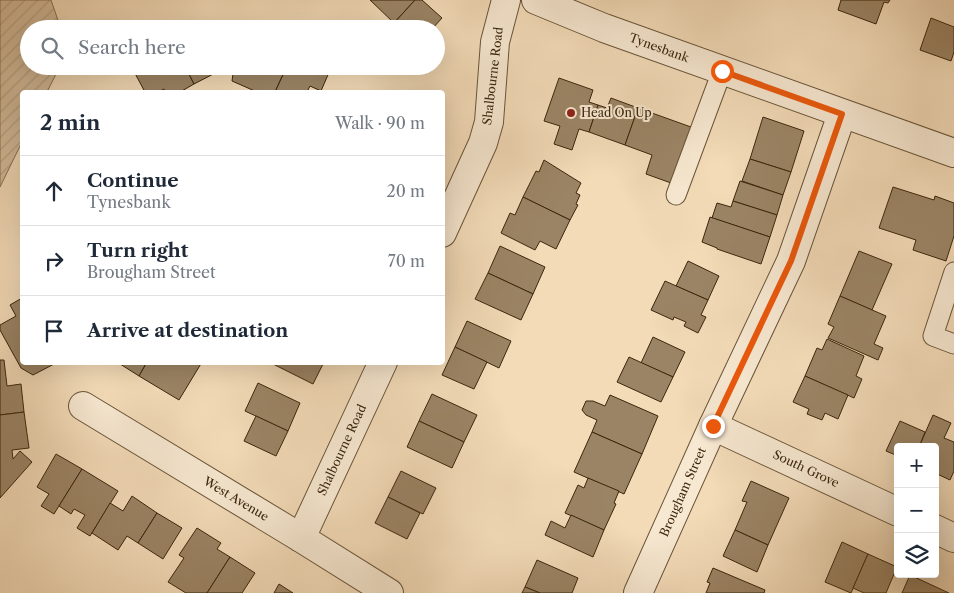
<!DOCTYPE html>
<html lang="en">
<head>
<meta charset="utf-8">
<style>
	body { margin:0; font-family:"Libre Caslon Text",serif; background:#f6f6f7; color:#1f2937 }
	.controls { position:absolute; right:15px; bottom:15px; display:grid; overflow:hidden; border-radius:5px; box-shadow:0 5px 20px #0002 }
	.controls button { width:45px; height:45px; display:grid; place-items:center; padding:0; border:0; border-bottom:1px solid #e0e1e3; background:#fff; color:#1f2937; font:25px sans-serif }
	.stop { position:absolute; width:15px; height:15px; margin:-11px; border:4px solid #ea580c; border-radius:50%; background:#fff }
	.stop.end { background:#ea580c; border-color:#fff; box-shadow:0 1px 5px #0008 }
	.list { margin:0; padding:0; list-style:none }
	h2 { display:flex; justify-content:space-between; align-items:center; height:65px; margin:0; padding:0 20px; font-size:21px }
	h2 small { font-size:16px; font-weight:400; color:#747a83 }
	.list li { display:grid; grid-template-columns:32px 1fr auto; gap:15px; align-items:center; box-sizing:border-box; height:70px; padding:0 20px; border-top:1px solid #e0e1e3 }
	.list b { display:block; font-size:19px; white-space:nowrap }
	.list p { margin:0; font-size:16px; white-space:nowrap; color:#747a83 }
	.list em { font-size:16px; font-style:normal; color:#747a83 }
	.icon { flex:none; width:28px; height:28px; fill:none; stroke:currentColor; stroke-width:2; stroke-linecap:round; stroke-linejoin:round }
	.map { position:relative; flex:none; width:954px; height:593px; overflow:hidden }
	.search { position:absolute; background:#fff; box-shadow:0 5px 20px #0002; left:20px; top:20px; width:425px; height:55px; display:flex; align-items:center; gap:12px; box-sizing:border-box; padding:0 18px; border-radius:28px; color:#747a83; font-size:19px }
	.panel { position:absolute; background:#fff; box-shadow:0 5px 20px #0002; left:20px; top:90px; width:425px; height:275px; border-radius:5px }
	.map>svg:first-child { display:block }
</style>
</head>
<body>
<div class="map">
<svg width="954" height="593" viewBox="0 0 954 593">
	<defs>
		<pattern id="garden-furrows" width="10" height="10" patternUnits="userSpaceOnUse" patternTransform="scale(1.25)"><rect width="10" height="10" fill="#d4bc9b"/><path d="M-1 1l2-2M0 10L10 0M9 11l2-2" fill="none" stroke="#b7a184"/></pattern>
	</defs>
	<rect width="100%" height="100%" fill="#f3dbb8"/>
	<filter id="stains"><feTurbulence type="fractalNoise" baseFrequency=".004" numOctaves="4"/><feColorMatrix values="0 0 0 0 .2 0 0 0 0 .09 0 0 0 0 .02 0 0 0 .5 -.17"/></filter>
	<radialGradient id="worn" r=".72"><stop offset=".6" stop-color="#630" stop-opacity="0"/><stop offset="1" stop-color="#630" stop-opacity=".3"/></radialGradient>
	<path fill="url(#garden-furrows)" stroke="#887154" d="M 0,0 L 51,0 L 61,29 L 29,29 L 29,66 L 60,66 L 47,92 L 22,92 L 22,142 L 0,187 Z"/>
	<g fill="#9b8465" stroke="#3b260c">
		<path d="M 370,0 L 415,0 L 394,23 Z"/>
		<path d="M 415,0 L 422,0 L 442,18 L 432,29 L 400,29 L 394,23 Z"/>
		<path d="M 841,0 L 890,0 L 888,3 L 884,2 L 876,24 L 838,10 Z"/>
		<path d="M 931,18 L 954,27 L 954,52 L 951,61 L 920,50 Z"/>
		<path d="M 131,66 L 185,66 L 194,84 L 180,92 L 166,92 L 164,89 L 158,92 L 145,92 Z"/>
		<path d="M 185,66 L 219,66 L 221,70 L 194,84 Z"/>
		<path d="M 234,66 L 287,66 L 275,92 L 257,92 L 232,81 Z"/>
		<path d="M 287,66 L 321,66 L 330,70 L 321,91 L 310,86 L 307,92 L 275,92 Z"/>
		<path d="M 559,78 L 593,90 L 589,102 L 598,105 L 589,132 L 579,129 L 572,150 L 554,144 L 560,126 L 544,121 Z"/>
		<path d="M 611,98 L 638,108 L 625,145 L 589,132 L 598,105 L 607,108 Z"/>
		<path d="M 638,108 L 691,127 L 671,183 L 646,174 L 652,155 L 625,145 Z"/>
		<path d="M 763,117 L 804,131 L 791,172 L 750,159 Z"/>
		<path d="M 750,159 L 791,172 L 783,195 L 742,181 Z"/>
		<path d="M 544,160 L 581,183 L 576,193 L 580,195 L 576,204 L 578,205 L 570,220 L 523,197 L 536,171 L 539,172 Z"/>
		<path d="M 740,181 L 783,195 L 777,215 L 733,201 Z"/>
		<path d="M 893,187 L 934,200 L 935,196 L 954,203 L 954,236 L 946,261 L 913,250 L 916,240 L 879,228 Z"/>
		<path d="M 523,197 L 570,220 L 556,249 L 540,241 L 535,250 L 501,233 L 510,213 L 515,215 Z"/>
		<path d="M 733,201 L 777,215 L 770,237 L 712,218 L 717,203 L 731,207 Z"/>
		<path d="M 710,217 L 770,237 L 761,264 L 717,249 L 717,248 L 702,242 Z"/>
		<path d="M 500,246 L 545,267 L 533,294 L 488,273 Z"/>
		<path d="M 859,251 L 892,264 L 872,310 L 840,296 Z"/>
		<path d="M 688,261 L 719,276 L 708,300 L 676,286 Z"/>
		<path d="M 488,273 L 533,294 L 521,320 L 475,299 Z"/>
		<path d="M 665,281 L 708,300 L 701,315 L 706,317 L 698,333 L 684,326 L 686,322 L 674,317 L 673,320 L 651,310 Z"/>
		<path d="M 840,296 L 886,316 L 874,344 L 883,348 L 878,360 L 828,338 L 834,327 L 828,324 Z"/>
		<path d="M 22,298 L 22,362 L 56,363 L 33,375 L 21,368 L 0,330 L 0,325 L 16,316 L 10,305 Z"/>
		<path d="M 467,321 L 511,341 L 499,368 L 455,347 Z"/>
		<path d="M 653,337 L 685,352 L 673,377 L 641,363 Z"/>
		<path d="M 827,339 L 864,356 L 856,376 L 862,379 L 854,398 L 805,376 L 817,348 L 822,350 Z"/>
		<path d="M 455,347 L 487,362 L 474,389 L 442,375 Z"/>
		<path d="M 629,357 L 673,377 L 661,402 L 617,382 Z"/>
		<path d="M 0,360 L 4,360 L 7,386 L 21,384 L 24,412 L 0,415 Z"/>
		<path d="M 117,362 L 147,362 L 139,376 Z"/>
		<path d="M 147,362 L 202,362 L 179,400 L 139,376 Z"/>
		<path d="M 269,362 L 324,362 L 313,384 Z"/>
		<path d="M 805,376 L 848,395 L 838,419 L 825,413 L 822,420 L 807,414 L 809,409 L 793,402 Z"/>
		<path d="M 258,383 L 300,403 L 288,431 L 245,411 Z"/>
		<path d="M 432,394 L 477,415 L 464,442 L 419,421 Z"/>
		<path d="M 610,395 L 658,416 L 642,454 L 592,432 L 597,420 L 586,415 L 582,410 L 586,401 L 593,401 L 605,406 Z"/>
		<path d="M 24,412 L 29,448 L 12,450 L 13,459 L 20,451 L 32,462 L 0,498 L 0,415 Z"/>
		<path d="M 933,415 L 951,423 L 944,438 L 954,442 L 954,471 L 950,480 L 935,473 L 935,447 L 919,447 Z"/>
		<path d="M 256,416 L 288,431 L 276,456 L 244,441 Z"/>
		<path d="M 419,421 L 464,442 L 452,468 L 407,447 Z"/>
		<path d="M 900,421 L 925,432 L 919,447 L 898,447 L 898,456 L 886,451 Z"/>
		<path d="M 592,432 L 642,454 L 624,494 L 574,472 Z"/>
		<path d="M 56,454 L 82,469 L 54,514 L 41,506 L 49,494 L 37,487 Z"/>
		<path d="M 82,469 L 118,491 L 90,536 L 77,528 L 85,515 L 74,509 L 71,514 L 59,506 Z"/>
		<path d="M 401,471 L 436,488 L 423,514 L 388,497 Z"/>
		<path d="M 588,478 L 619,491 L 614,503 L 616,504 L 604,530 L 565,513 L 578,485 L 584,488 Z"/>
		<path d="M 751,481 L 789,498 L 768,545 L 735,530 L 747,502 L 742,501 Z"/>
		<path d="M 132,496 L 157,513 L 138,543 L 127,536 L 118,550 L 92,533 L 110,503 L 123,511 Z"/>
		<path d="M 388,497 L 420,513 L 407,539 L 375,523 Z"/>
		<path d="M 157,513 L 182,528 L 163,559 L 138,543 Z"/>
		<path d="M 571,515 L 604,530 L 593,557 L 545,535 L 551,521 L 565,528 Z"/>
		<path d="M 197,528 L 221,543 L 217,549 L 230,557 L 207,593 L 186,593 L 168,582 L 184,558 L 179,555 Z"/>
		<path d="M 735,530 L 768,545 L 757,572 L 723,556 Z"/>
		<path d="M 842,542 L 868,554 L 851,593 L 825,582 Z"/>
		<path d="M 868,554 L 897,567 L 886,593 L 864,593 L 853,588 Z"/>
		<path d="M 230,557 L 255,573 L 242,593 L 207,593 Z"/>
		<path d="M 537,560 L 578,578 L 572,593 L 540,593 L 525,587 Z"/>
		<path d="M 713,568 L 765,590 L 764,593 L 706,593 L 710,583 L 707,582 Z"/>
		<path d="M 910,575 L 949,593 L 902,593 Z"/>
		<path d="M 279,584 L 293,593 L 274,593 Z"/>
		<path d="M 525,587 L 540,593 L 522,593 Z"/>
	</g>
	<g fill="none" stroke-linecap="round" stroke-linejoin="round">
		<defs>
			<g id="service">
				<path d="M 676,195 L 722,71"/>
				<path d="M 954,272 L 933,336 L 954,344"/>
			</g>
			<g id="minor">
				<path d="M 536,0 L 604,28 L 954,153"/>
				<path d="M 442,233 L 483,143 L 489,122 L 495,42 L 506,0"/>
				<path d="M 83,406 L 301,538 L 389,593"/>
				<path d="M 713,426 L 898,512"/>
				<path d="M 935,529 L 954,538"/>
				<path d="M 301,538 L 383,362"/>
				<path d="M 638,593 L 713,426 L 791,261 L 842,114"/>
			</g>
		</defs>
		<use href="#service" stroke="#695337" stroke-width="21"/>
		<use href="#minor" stroke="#695337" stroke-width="30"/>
		<use href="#service" stroke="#f7e8d1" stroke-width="19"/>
		<use href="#minor" stroke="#f7e8d1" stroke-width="28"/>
	</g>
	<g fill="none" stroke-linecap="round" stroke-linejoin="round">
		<path stroke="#ea580c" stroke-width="6" d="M 713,426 L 791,261 L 842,114 L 722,71"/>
	</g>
	<circle fill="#8f2418" stroke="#f7e8d1" stroke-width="2" cx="571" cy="113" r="5"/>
	<g text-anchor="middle" stroke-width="4" stroke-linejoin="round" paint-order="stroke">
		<g font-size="12" fill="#3b260c" stroke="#f7e8d1">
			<text transform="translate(659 48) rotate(20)" y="4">Tynesbank</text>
			<text transform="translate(493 76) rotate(-83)" y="4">Shalbourne Road</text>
			<text transform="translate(342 450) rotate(-65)" y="4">Shalbourne Road</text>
			<text transform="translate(806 469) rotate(25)" y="4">South Grove</text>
			<text transform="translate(683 492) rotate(-66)" y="4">Brougham Street</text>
			<text transform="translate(236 499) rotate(31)" y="4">West Avenue</text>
		</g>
		<g font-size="12" fill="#3b260c" stroke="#f7e8d1" text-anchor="start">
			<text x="581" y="117">Head On Up</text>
		</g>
	</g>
	<rect width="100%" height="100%" filter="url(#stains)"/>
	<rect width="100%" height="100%" fill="url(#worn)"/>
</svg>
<div class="controls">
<button>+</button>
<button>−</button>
<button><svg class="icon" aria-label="layers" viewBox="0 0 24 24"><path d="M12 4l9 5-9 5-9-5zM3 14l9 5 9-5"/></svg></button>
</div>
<div class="stop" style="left:722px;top:71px"></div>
<div class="stop end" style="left:713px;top:426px"></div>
<div class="search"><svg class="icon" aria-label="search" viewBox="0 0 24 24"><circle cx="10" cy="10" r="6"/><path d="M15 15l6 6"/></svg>Search here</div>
<section class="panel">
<h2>2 min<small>Walk · 90 m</small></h2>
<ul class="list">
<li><svg class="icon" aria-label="ahead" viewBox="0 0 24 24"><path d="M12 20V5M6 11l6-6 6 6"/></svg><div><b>Continue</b><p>Tynesbank</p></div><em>20 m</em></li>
<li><svg class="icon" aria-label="right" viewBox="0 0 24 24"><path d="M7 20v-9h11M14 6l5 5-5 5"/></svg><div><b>Turn right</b><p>Brougham Street</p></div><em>70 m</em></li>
<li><svg class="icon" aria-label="arrive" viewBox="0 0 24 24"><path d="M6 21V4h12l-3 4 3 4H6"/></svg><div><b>Arrive at destination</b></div></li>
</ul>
</section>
</div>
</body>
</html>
